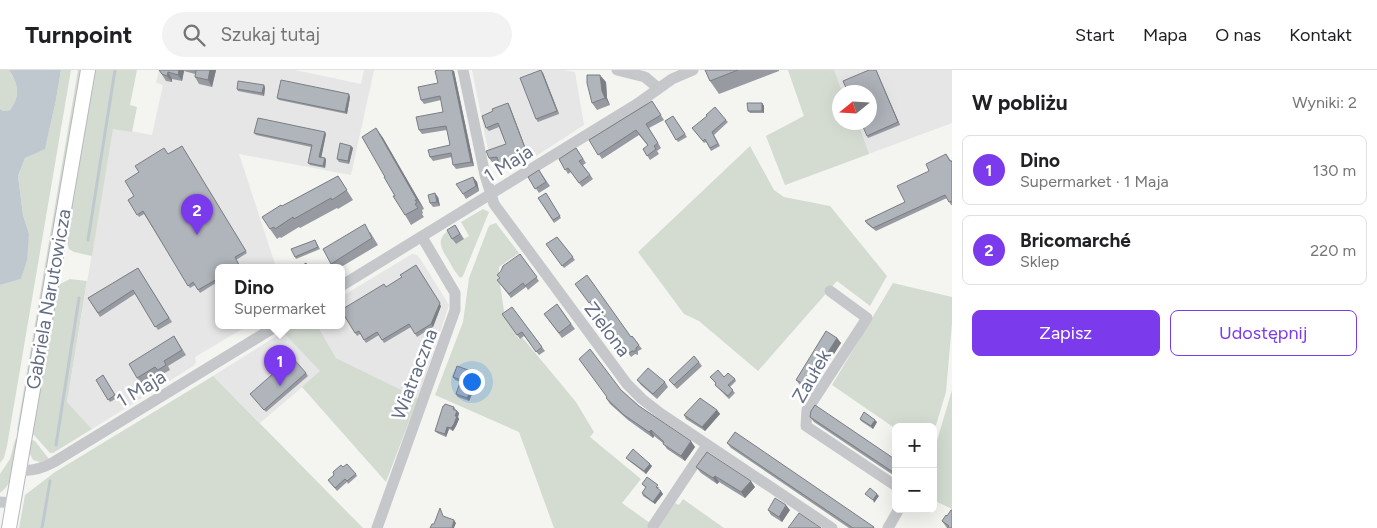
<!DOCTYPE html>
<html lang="pl">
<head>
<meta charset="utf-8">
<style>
	body { margin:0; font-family:Figtree,sans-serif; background:#f2f2f2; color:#202124 }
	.controls { position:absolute; right:15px; bottom:15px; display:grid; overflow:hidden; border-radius:8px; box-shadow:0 5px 20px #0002 }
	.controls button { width:45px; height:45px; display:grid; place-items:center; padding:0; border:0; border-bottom:1px solid #e0e0e0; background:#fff; color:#202124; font:25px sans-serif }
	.compass { position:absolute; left:832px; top:15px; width:45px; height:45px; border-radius:50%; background:#fff; box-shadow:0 5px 20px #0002; rotate:252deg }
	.you { position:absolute; left:471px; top:311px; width:18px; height:18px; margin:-12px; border:4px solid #fff; border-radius:50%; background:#1a73e8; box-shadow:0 0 0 8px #1a73e833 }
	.badge { display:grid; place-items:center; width:32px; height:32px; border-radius:50%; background:#7c3aed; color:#fff; font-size:16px; font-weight:700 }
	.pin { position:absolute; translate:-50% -41px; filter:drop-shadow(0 1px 2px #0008) }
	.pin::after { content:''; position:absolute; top:26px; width:18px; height:15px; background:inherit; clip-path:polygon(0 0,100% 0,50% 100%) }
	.popup { position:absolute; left:215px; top:194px; width:130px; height:65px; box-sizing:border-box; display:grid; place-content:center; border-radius:8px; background:#fff; filter:drop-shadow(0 1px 4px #0005); font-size:16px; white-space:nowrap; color:#757577 }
	.popup b { font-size:19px; color:#202124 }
	.popup::after { content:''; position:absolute; left:50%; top:100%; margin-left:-10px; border:10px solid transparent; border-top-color:#fff }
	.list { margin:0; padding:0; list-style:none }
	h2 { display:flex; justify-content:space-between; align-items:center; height:65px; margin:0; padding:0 20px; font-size:21px }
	h2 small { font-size:16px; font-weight:400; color:#757577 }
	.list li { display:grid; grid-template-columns:32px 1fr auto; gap:15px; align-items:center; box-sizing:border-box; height:70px; margin:0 10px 10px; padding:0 10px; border:1px solid #e0e0e0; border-radius:8px }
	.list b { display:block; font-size:19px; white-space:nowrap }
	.list p { margin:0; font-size:16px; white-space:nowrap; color:#757577 }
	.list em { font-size:16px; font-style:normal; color:#757577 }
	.actions { display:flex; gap:10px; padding:15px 20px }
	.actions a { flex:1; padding:11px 0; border:1px solid #7c3aed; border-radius:8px; text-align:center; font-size:18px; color:#7c3aed }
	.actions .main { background:#7c3aed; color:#fff }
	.icon { flex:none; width:28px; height:28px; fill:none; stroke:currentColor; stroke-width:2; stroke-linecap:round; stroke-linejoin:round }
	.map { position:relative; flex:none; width:952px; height:458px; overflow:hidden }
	header { display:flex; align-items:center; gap:30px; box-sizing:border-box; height:70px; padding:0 25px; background:#fff; border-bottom:1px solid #e0e0e0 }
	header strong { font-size:24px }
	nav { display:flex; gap:28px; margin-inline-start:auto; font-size:18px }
	.search { width:350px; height:45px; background:#f2f2f2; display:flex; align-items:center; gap:12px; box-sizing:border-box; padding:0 18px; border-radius:28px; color:#757577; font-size:19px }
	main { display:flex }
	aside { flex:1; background:#fff }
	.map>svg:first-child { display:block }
</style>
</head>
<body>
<header>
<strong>Turnpoint</strong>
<div class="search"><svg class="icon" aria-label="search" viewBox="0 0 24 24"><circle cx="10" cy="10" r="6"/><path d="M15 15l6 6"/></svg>Szukaj tutaj</div>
<nav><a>Start</a><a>Mapa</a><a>O nas</a><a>Kontakt</a></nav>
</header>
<main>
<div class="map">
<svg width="952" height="458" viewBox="0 0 952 458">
	<rect width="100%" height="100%" fill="#f4f5f1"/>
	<g fill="#e5e6e5" fill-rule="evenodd">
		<path d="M 159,0 L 295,0 L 361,14 L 364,0 L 374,0 L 351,105 L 239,84 L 276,197 L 219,197 L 219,255 L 249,255 L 195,287 L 196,292 L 195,295 L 92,359 L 67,332 L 113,58 L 152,65 L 163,15 L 156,13 Z"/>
		<path d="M 472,0 L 563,0 L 575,2 L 584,55 L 530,90 L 496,103 L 489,85 Z"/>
		<path d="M 788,0 L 952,0 L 952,53 L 785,115 L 766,66 L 804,46 ZM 839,22 L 869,22 L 869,52 L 839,52 Z"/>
		<path d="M 412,184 L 417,185 L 421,190 L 449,235 L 418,328 L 336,288 L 317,255 L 341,255 L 341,227 Z"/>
		<path d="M 283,262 L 321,301 L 260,353 L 213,306 Z"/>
	</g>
	<g fill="#d4dcd2">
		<path d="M 0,0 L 9,0 C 18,13 21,26 10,40 L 3,41 L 0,39 Z"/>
		<path d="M 61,0 L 71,0 L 7,376 L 4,388 L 0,393 L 0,215 L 21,209 L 29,164 L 23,145 L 18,106 L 25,88 L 45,78 L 56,30 Z"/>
		<path d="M 78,0 L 83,0 L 21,362 L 18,361 L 17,360 Z"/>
		<path d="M 95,0 L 137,0 L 130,35 L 137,37 L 132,62 L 113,59 L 92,186 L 74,182 L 69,179 L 66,168 Z"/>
		<path d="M 788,0 L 834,0 L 842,22 L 839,22 L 839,52 L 858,53 L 869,84 L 785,115 L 766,66 L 804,46 Z"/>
		<path d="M 750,76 L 774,120 L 784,127 L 830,136 L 887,206 L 870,236 L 837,211 L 758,301 L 699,251 L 684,244 L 638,182 Z"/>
		<path d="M 483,139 L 489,142 L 463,206 L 460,208 C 456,203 452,197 449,191 C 437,173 437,167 456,155 L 459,160 L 450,165 L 455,174 L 469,166 L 461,152 Z"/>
		<path d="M 496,153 L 519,183 L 499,197 L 500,214 L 505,248 L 519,269 L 522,267 L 576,332 L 594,362 L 590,367 L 641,409 L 622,433 L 657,458 L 554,458 L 519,362 L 435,325 L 463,252 L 469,208 L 488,158 L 490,155 Z"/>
		<path d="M 70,209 L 87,211 L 67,332 L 92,359 L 53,383 L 50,383 L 34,365 L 30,363 L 58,215 Z"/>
		<path d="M 893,213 L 952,227 L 952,253 L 946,322 L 933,365 L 933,357 L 896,357 L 896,359 L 832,315 Z"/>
		<path d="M 295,255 L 317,255 L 336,288 L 418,328 L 386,412 L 302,317 L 320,301 L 283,262 Z"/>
		<path d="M 213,306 L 363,458 L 19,458 L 25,425 L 55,402 Z"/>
		<path d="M 952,320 L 952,439 L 933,430 L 933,384 Z"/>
		<path d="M 17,368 L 20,368 C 16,386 17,411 0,423 L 0,404 L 10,389 L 15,370 Z"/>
		<path d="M 30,369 L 35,371 L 49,389 L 40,392 L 33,390 L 28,380 Z"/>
		<path d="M 683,429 L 724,458 L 657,458 L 675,433 L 679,435 Z"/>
	</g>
	<path fill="#c0c8cf" d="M 9,0 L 61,0 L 56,30 L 45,79 L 25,88 L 18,106 L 23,145 L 29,164 L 27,190 L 21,209 L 0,215 L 0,39 L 3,41 L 10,40 C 21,26 18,13 9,0 Z"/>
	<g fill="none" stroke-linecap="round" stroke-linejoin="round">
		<g stroke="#c0c8cf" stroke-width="3">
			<path d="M 88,170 L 115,0"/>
			<path d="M 56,375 L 79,228"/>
			<path d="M 42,458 L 50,411"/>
		</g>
		<defs>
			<path id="major" d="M 9,458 L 88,0"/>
		</defs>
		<use href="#major" stroke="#b5b8bd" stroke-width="16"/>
		<g stroke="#c5c7cb" stroke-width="11">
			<path d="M 463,0 L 485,105 L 494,134 L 627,314 L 642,329 L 660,343 L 832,458"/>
			<path d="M 617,0 L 645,7 L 658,18"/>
			<path d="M 341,216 L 637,34 L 672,9 L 693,0"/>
			<path d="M 830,221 L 867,248 L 807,340 L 806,356 L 896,416"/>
			<path d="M 19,400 C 32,402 43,398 54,392 L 278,255"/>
			<path d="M 0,432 L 13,433"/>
			<path d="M 653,456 L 707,375"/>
			<path d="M 377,458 L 455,240 L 455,223 L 422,167"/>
			<path d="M 888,458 L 899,439"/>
		</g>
		<use href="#major" stroke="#fff" stroke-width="14"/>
	</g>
	<g fill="#979ba1">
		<path d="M 159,0 L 216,0 L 212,17 L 199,14 L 195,7 L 195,4 L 184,1 L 182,11 L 172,9 L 172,12 L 166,11 Z"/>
		<path d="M 705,0 L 779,0 L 779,1 L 719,24 L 710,11 Z"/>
		<path d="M 869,0 L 876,0 L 900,55 L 868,68 L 867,66 Z"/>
		<path d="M 454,1 L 474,96 L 456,99 L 453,95 L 452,87 L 433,91 L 430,87 L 450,75 L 447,60 L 422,64 L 419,60 L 443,42 L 441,30 L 424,34 L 421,30 L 438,13 Z"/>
		<path d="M 543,3 L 559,44 L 538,52 L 536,49 Z"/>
		<path d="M 606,12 L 607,28 L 610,35 L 597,40 L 592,33 Z"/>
		<path d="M 264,15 L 265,18 L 264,26 L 238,21 L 237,19 Z"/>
		<path d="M 350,27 L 347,44 L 279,30 L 277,28 Z"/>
		<path d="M 652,31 L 664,50 L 649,58 L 661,78 L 657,81 L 659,84 L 650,90 L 643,79 L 648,76 L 639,65 L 602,89 L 589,70 Z"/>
		<path d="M 762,33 L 764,36 L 764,43 L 750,43 L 748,41 Z"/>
		<path d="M 510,37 L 530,90 L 502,100 L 500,96 L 498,91 L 492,92 L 489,88 L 506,74 L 499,57 L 489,61 L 486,58 Z"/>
		<path d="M 673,46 L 687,67 L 678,72 L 665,51 Z"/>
		<path d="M 726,50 L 728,52 L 714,65 L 720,76 L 711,81 L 706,72 L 704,73 L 692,58 Z"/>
		<path d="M 376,58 L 383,68 L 424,139 L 422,140 L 423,143 L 422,144 L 424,147 L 411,155 L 405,145 L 385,107 Z"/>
		<path d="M 254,63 L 326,64 L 321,87 L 325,88 L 326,90 L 325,98 L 310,95 L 308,93 L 311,77 L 256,65 Z"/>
		<path d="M 182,76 L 247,183 L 236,190 L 241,197 L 219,197 L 219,211 L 200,223 L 195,215 L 190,218 L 144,144 L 139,147 L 128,130 L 134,126 L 139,102 Z"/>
		<path d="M 351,76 L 353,78 L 349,94 L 339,92 L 337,89 Z"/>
		<path d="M 576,78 L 586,93 L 583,95 L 593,109 L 582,117 L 571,102 L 568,104 L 559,89 Z"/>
		<path d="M 946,84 L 951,91 L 952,91 L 952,135 L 951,135 L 947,128 L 876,161 L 867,154 L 865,151 L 905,132 L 929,101 Z"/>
		<path d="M 539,100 L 550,116 L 539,123 L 528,107 Z"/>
		<path d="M 338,106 L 353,130 L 338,139 L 337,138 L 300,158 L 299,157 L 281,168 L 280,167 L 277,169 L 270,159 L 282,136 Z"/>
		<path d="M 473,107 L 477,112 L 479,121 L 466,129 L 463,124 Z"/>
		<path d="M 546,123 L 561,148 L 554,153 L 538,128 Z"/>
		<path d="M 438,127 L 440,136 L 433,137 L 430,133 Z"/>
		<path d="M 455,155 L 464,169 L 456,174 L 452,169 Z"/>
		<path d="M 370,162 L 378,175 L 341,197 L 333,197 L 331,194 Z"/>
		<path d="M 557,167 L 575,190 L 564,198 L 546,174 Z"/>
		<path d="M 315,170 L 320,179 L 296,189 L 295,187 Z"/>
		<path d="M 520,184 L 539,211 L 528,220 L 526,217 L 511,228 L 500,214 L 500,208 L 501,201 Z"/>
		<path d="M 138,198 L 172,252 L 158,260 L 135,224 L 100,247 L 88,228 Z"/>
		<path d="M 575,214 L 631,267 L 632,266 L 642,279 L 638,281 L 638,285 L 635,284 L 631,287 L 622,274 L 623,273 L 614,261 L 612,263 L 602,249 L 605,247 L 595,234 L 592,236 Z"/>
		<path d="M 386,217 L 441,236 L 433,257 L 417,267 L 411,257 L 384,273 L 379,265 L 366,273 L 360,264 L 357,266 L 341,241 Z"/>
		<path d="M 557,234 L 575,259 L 562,268 L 544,244 Z"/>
		<path d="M 512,237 L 545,281 L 539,285 L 524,266 L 520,269 L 502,244 Z"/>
		<path d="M 174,266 L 186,285 L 168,296 L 170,300 L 161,305 L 159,302 L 141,313 L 137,308 Z"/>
		<path d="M 837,268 L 841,273 L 810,321 L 800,315 L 796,310 Z"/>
		<path d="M 699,292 L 702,296 L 677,319 L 669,310 Z"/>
		<path d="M 306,303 L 308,306 L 266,342 L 252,326 Z"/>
		<path d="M 479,304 L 480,306 L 469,331 L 458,327 L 456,324 L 460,312 L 455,310 L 453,307 Z"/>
		<path d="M 103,305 L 117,328 L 110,332 L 96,310 Z"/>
		<path d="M 710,307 L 735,309 L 736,311 L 730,317 L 735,323 L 729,329 L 715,315 L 716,314 Z"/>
		<path d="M 637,310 L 665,312 L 668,317 L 657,329 L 641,315 Z"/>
		<path d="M 621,320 L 639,336 L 695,377 L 685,391 L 667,379 L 663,373 L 654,366 L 653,368 L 628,350 L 610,334 L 606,328 Z"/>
		<path d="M 454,337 L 456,340 L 459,343 L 458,347 L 459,349 L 456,356 L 453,361 L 449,359 L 446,367 L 437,363 L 435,361 Z"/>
		<path d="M 717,340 L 720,344 L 705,361 L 686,349 L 684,345 Z"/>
		<path d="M 810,347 L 896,390 L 896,407 L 814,352 Z"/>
		<path d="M 860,349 L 877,352 L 873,359 L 861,351 Z"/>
		<path d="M 727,373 L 875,458 L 849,458 L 731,378 Z"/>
		<path d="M 626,388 L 650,394 L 652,396 L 646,404 L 628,390 Z"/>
		<path d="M 343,397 L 356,404 L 357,406 L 348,414 L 347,412 L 337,421 L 328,410 Z"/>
		<path d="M 696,397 L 755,417 L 745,428 L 719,412 L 717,414 L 701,403 Z"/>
		<path d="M 642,414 L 659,417 L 658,419 L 663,424 L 655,434 L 643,426 L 642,423 L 646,418 Z"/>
		<path d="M 768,440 L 790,440 L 782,452 L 771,445 Z"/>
		<path d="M 947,446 L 952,458 L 947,458 L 942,451 Z"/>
	</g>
	<g fill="#7b7e83">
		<path d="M 179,0 L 183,0 L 184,1 L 182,11 L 178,5 Z"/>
		<path d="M 210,0 L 216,0 L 212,17 L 208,10 Z"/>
		<path d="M 452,0 L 454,1 L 474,96 L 471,92 Z"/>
		<path d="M 541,0 L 543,3 L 559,44 L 557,41 Z"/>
		<path d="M 876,0 L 900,55 L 898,52 Z"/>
		<path d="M 168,2 L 172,9 L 172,12 L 167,6 Z"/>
		<path d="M 600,5 L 606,12 L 607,28 L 610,35 L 605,28 L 602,21 Z"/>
		<path d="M 264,15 L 265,18 L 264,26 L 262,23 Z"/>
		<path d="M 349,24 L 350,27 L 347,44 L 345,42 Z"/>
		<path d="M 508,33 L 510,37 L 530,90 L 528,86 Z"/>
		<path d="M 762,33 L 764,36 L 764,43 L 762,41 Z"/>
		<path d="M 376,58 L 383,68 L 424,139 L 417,130 Z"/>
		<path d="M 325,62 L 326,64 L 321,89 L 319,87 Z"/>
		<path d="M 351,76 L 353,78 L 349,94 L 348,91 Z"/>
		<path d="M 325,88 L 326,90 L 325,98 L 323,96 Z"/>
		<path d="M 473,107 L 477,112 L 479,121 L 476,116 Z"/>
		<path d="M 435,123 L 438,127 L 440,136 L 437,132 Z"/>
		<path d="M 416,195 L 441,236 L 433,257 L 431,254 Z"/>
		<path d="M 837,268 L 841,273 L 810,321 L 807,316 Z"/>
		<path d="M 479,304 L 480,306 L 469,331 L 467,328 Z"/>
		<path d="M 717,340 L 720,344 L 705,361 L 702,357 Z"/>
		<path d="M 457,341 L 459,343 L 458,347 L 459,349 L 456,356 L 453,361 L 451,358 Z"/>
		<path d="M 875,350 L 877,352 L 873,359 L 871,356 Z"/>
		<path d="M 447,357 L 449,359 L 446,367 L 445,364 Z"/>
		<path d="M 651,360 L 654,366 L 653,368 L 649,362 Z"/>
		<path d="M 691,371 L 695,377 L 685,391 L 681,386 Z"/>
		<path d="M 650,394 L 652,396 L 646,404 L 644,401 Z"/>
		<path d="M 715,406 L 719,412 L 717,414 L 713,408 Z"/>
		<path d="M 751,411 L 755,417 L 745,428 L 741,422 Z"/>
		<path d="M 661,421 L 663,424 L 655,434 L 653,432 Z"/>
		<path d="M 877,424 L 879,426 L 874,433 L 873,430 Z"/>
		<path d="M 786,435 L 790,440 L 782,452 L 779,447 Z"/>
		<path d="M 454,450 L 456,453 L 454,458 L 452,458 Z"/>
	</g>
	<g fill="#b0b4bb" stroke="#7b7e83">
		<path d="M 159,0 L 179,0 L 178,5 L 168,2 L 167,6 L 162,4 Z"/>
		<path d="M 196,0 L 210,0 L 208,10 L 195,7 Z"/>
		<path d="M 438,0 L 452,0 L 471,92 L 453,95 L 451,83 L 430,87 L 428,80 L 450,75 L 446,56 L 419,60 L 416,47 L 443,42 L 440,26 L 421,30 L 418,17 L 438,13 L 435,1 Z"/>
		<path d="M 541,0 L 557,41 L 536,49 L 520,8 Z"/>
		<path d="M 705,0 L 738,0 L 710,11 Z"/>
		<path d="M 869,0 L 876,0 L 898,52 L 867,66 L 861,52 L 870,52 L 870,22 L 848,22 L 843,11 Z"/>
		<path d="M 587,5 L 600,5 L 602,21 L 605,28 L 592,33 L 587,13 Z"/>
		<path d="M 281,10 L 349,24 L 345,42 L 277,28 Z"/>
		<path d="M 238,11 L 264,15 L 262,23 L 237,19 Z"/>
		<path d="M 652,31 L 661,45 L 646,54 L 658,73 L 654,76 L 656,79 L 647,86 L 643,79 L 648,75 L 636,60 L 598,85 L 589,70 Z"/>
		<path d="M 508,33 L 528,86 L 500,96 L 497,87 L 489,88 L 486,81 L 506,74 L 498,53 L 486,58 L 482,46 L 493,41 L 492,39 Z"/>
		<path d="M 747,33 L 762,33 L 762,41 L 748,41 Z"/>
		<path d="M 715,37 L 726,50 L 712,62 L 718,74 L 710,78 L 705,69 L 703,71 L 692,58 L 707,46 L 706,45 Z"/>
		<path d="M 673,46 L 685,64 L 676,70 L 665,51 Z"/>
		<path d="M 258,48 L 325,62 L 319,87 L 325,88 L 323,96 L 308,93 L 312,75 L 254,63 Z"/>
		<path d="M 376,58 L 417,130 L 415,130 L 417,133 L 415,134 L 418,138 L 405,145 L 393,126 L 395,126 L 384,107 L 385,107 L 362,67 Z"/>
		<path d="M 340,73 L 351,76 L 348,91 L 337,89 Z"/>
		<path d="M 182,76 L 246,181 L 235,187 L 239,195 L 236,197 L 219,197 L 219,208 L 198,220 L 193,212 L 188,216 L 143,141 L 137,145 L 128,130 L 134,126 L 125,111 L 139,102 L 135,96 L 164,78 L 168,84 Z"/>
		<path d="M 576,78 L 583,89 L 579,91 L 590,105 L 579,113 L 568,98 L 565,100 L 559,89 Z"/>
		<path d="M 946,84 L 950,91 L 952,91 L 952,131 L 949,132 L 945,125 L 873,158 L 865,151 L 905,132 L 897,116 L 929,101 L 926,94 Z"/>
		<path d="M 539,100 L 546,112 L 535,119 L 528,107 Z"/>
		<path d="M 338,106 L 347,120 L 332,130 L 331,128 L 294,149 L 293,147 L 275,159 L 274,157 L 270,159 L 262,147 L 281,135 L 282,136 Z"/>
		<path d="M 473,107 L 476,116 L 463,124 L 456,114 Z"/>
		<path d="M 435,123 L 437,132 L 430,133 L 428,125 Z"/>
		<path d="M 546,123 L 560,146 L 553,150 L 538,128 Z"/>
		<path d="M 365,154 L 372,168 L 331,194 L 323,179 Z"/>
		<path d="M 455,155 L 460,164 L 452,169 L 447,160 Z"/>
		<path d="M 557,167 L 573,187 L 562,196 L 546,174 Z"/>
		<path d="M 315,170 L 318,177 L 295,187 L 291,179 Z"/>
		<path d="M 520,184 L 537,207 L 525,216 L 523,213 L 509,224 L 497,210 L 500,208 L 497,205 L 501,201 L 503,196 Z"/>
		<path d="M 306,193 L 308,197 L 300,197 Z"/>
		<path d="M 416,195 L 440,233 L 431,254 L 415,264 L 409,254 L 382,270 L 377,262 L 364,270 L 359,261 L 355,263 L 341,240 L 384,214 L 386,217 L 402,207 L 400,205 Z"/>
		<path d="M 138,198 L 169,248 L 155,257 L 133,220 L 98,243 L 88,228 Z"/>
		<path d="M 587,205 L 631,267 L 632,266 L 639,275 L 636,278 L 636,281 L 632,281 L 629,283 L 622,274 L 623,273 L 612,258 L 610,260 L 602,249 L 605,247 L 592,230 L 589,233 L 575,214 Z"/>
		<path d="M 557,234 L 571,254 L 559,263 L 544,244 Z"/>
		<path d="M 512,237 L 542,277 L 536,282 L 522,262 L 517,265 L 502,244 Z"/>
		<path d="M 826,261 L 837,268 L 807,316 L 796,310 Z"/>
		<path d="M 174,266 L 182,280 L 164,291 L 166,295 L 158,300 L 155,297 L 137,308 L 129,294 Z"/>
		<path d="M 590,279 L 621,320 L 639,336 L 691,371 L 681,386 L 663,374 L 664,372 L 651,360 L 649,362 L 624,345 L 606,328 L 607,327 L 579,289 Z"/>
		<path d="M 694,286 L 699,292 L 674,315 L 669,310 Z"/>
		<path d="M 292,287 L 306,303 L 264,340 L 250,324 Z"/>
		<path d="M 457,296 L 479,304 L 467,328 L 456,324 L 461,310 L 453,307 Z"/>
		<path d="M 648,298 L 665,312 L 653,324 L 637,310 Z"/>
		<path d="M 718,300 L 724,307 L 728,303 L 735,309 L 728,315 L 733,320 L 728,326 L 715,315 L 716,313 L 710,307 Z"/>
		<path d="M 103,305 L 115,325 L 108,330 L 96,310 Z"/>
		<path d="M 700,328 L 717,340 L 702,357 L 684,345 Z"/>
		<path d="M 445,334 L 454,337 L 453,339 L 457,341 L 455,346 L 457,346 L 454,354 L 451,358 L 447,357 L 445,364 L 435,361 L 443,336 L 444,336 Z"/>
		<path d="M 815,335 L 896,390 L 896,404 L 810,347 L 811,341 Z"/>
		<path d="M 864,342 L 875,350 L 871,356 L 860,349 Z"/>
		<path d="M 735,362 L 874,457 L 873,458 L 853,458 L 727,373 Z"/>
		<path d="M 633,379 L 650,394 L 644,401 L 626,388 Z"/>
		<path d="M 707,382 L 751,411 L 741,422 L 715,406 L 713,408 L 696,397 Z"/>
		<path d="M 347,394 L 356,404 L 347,411 L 345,409 L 335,418 L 328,410 L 334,405 L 333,402 L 341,395 L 343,397 Z"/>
		<path d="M 647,407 L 658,415 L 656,417 L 661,421 L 653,432 L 642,423 L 646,417 L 642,414 Z"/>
		<path d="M 870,418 L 877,424 L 873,430 L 865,424 Z"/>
		<path d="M 775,428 L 786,435 L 779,447 L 768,440 Z"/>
		<path d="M 440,438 L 443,446 L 454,450 L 452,458 L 430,458 L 432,454 L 434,454 Z"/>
		<path d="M 951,440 L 952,440 L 952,458 L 947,458 L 949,456 L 942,451 L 946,445 L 947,446 Z"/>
		<path d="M 799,443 L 821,458 L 788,458 Z"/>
	</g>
	<g text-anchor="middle" stroke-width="5" stroke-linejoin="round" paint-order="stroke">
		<g font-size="19" fill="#646e83" stroke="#fff">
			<text transform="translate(508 93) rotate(-32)" y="7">1 Maja</text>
			<text transform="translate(48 229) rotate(-80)" y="7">Gabriela Narutowicza</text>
			<text transform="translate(608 259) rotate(53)" y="7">Zielona</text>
			<text transform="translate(414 304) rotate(-69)" y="7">Wiatraczna</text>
			<text transform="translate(811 306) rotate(-60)" y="7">Zaułek</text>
			<text transform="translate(141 318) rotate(-31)" y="7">1 Maja</text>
		</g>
	</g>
</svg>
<div class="controls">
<button>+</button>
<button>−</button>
</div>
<svg class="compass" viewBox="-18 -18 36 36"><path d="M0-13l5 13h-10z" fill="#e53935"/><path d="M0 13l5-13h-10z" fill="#757577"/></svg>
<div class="you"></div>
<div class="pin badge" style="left:280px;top:316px">1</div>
<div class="popup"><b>Dino</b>Supermarket</div>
<div class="pin badge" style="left:197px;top:165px">2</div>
</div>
<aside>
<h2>W pobliżu<small>Wyniki: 2</small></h2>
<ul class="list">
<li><span class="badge">1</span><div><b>Dino</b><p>Supermarket · 1 Maja</p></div><em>130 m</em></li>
<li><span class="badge">2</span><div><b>Bricomarché</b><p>Sklep</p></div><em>220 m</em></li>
</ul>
<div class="actions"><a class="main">Zapisz</a><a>Udostępnij</a></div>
</aside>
</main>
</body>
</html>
